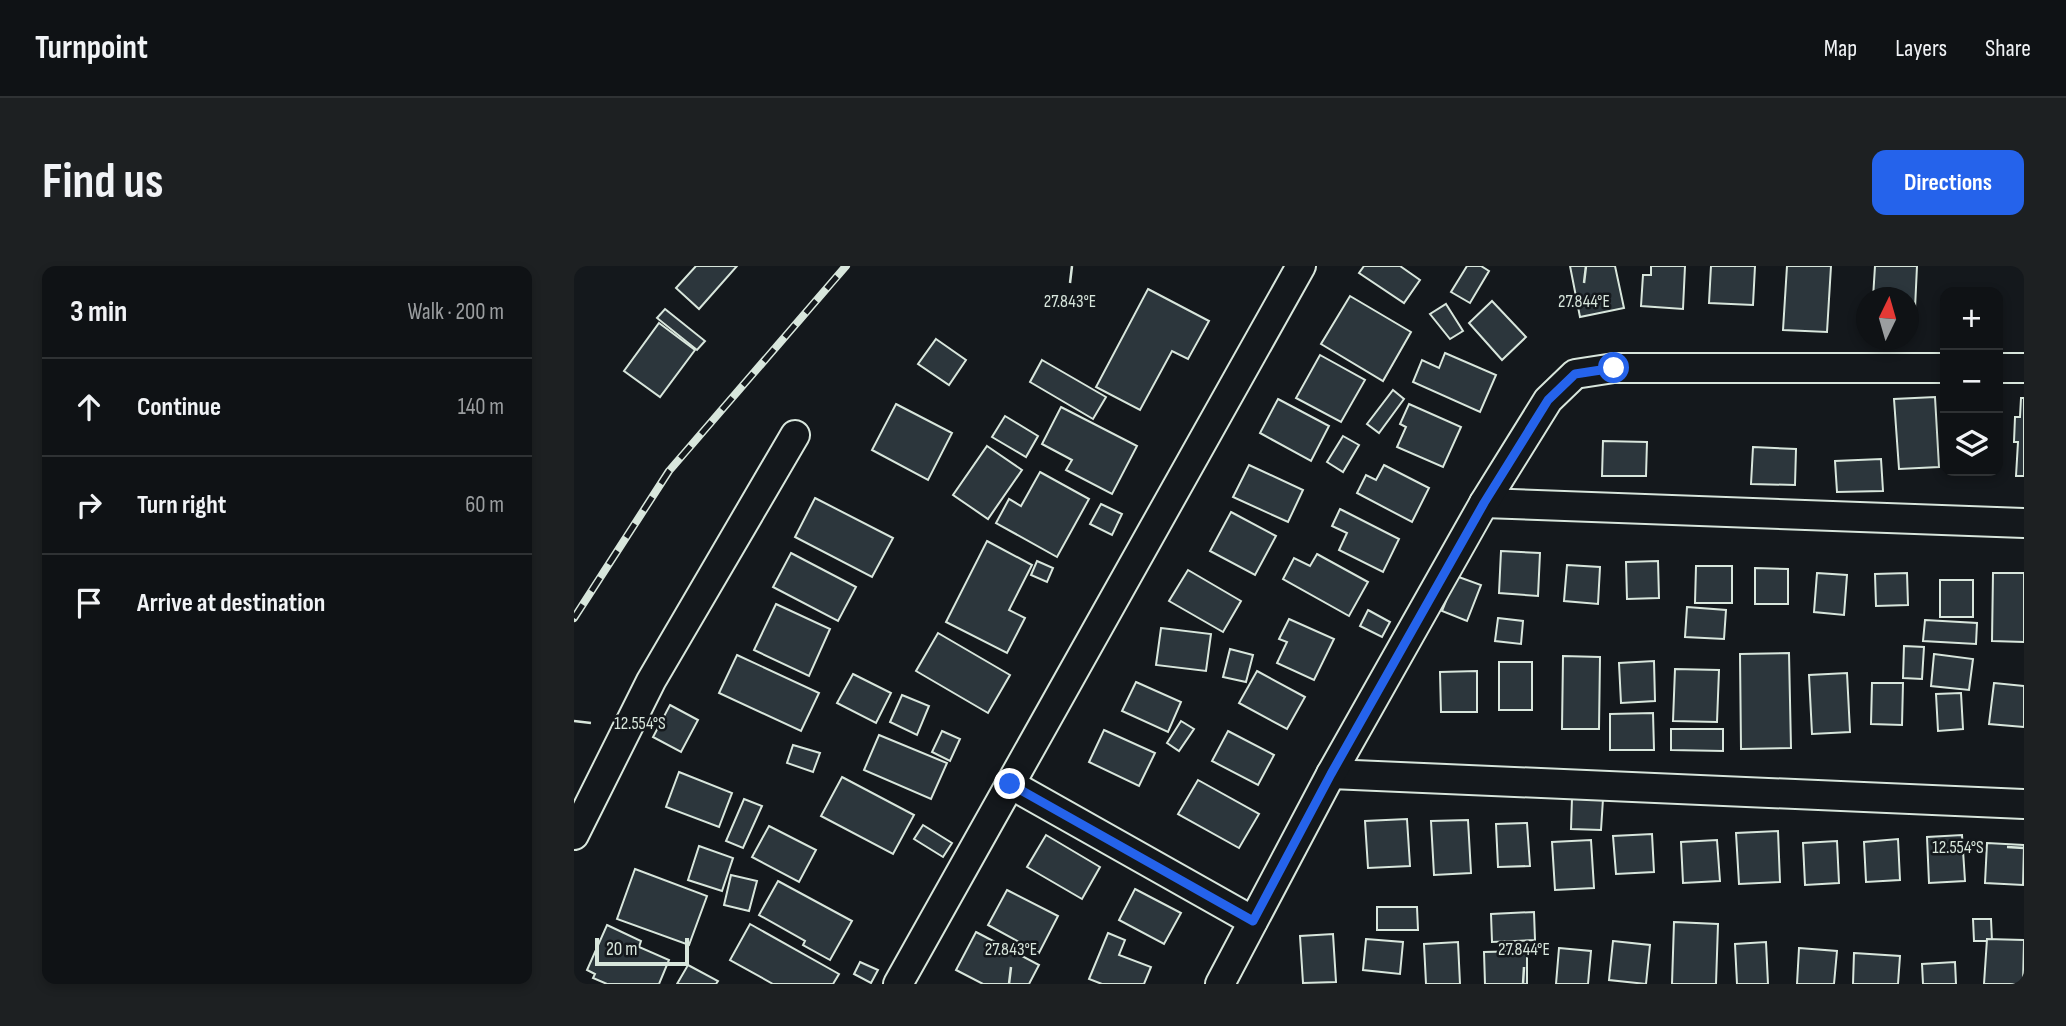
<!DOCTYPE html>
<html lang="en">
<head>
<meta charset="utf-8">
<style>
	body { margin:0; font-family:"Sofia Sans Condensed",sans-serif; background:#1d2022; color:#f1f3f6 }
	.controls { position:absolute; right:21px; top:21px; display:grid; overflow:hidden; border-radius:14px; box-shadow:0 4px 10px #0003 }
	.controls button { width:63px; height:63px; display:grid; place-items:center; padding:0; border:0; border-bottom:2px solid #2f3234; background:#0f1215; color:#f1f3f6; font:35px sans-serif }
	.compass { position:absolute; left:1282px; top:21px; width:63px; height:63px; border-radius:50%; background:#0f1215; box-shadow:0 4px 10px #0003; rotate:5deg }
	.scale { position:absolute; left:21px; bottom:18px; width:94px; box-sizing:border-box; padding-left:7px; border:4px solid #d8e6dc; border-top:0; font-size:19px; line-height:24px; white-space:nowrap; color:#d8e6dc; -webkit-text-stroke:5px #14181c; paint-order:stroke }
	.stop { position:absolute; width:21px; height:21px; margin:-16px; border:5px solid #2563eb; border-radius:50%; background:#fff }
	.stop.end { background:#2563eb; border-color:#fff; box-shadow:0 2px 7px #0008 }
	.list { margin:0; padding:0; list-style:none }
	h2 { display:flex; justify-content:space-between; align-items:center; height:91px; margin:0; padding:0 28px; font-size:30px }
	h2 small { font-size:23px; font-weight:400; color:#9b9ea0 }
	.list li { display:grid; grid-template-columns:46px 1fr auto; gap:21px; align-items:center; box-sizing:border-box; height:98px; padding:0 28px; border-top:2px solid #2f3234 }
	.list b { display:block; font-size:26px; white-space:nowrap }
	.list em { font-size:23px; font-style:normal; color:#9b9ea0 }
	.icon { flex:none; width:38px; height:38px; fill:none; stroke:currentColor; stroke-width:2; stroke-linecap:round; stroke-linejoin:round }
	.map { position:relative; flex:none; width:1450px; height:718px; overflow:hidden; border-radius:14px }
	header { display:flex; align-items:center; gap:42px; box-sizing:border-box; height:98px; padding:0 35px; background:#0f1215; border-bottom:2px solid #2f3234 }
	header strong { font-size:33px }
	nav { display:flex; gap:38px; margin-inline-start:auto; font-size:24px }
	.intro { display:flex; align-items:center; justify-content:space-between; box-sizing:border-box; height:168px; padding:0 42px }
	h1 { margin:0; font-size:49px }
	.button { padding:18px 32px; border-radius:14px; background:#2563eb; color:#fff; font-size:24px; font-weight:700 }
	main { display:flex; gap:42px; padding:0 42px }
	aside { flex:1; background:#0f1215; border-radius:14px; box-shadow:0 4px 10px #0003 }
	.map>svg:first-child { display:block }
</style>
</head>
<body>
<header>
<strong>Turnpoint</strong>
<nav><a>Map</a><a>Layers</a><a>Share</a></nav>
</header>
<div class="intro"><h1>Find us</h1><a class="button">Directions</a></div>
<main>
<aside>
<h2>3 min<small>Walk · 200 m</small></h2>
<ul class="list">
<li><svg class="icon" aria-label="ahead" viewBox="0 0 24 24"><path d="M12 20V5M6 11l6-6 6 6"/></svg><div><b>Continue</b></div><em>140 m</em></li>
<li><svg class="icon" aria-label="right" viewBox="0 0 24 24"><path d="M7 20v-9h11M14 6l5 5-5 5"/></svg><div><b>Turn right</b></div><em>60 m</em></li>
<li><svg class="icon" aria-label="arrive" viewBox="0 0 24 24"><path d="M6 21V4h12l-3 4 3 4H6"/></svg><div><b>Arrive at destination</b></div></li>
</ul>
</aside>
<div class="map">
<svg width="1450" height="718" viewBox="0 0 1450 718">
	<rect width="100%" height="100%" fill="#14181c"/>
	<g fill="#2c363c" stroke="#d8e6dc" stroke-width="2">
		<path d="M 122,0 L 163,0 L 125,43 L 102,22 Z"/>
		<path d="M 790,0 L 826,0 L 846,14 L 830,37 L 785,7 Z"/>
		<path d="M 893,0 L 907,0 L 915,5 L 896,37 L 877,26 Z"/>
		<path d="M 996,0 L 1041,0 L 1050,42 L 1006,51 Z"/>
		<path d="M 1077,0 L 1111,0 L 1109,43 L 1067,40 L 1069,9 L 1077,9 Z"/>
		<path d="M 1137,0 L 1181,0 L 1179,39 L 1135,37 Z"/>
		<path d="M 1213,0 L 1257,0 L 1253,66 L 1209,64 Z"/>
		<path d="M 1301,0 L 1343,0 L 1340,64 L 1335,63 L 1335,32 L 1299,32 Z"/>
		<path d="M 574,23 L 635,55 L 614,93 L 598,85 L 566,144 L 522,121 Z"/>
		<path d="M 776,30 L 837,66 L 809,115 L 747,78 Z"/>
		<path d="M 918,35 L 952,71 L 928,94 L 895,57 Z"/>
		<path d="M 872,38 L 889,65 L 876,73 L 856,48 Z"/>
		<path d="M 91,43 L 131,75 L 123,84 L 83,52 Z"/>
		<path d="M 85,57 L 121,84 L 86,131 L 50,105 Z"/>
		<path d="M 362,73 L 392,94 L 375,119 L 344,98 Z"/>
		<path d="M 871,87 L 922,109 L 906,146 L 839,116 L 848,94 L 865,102 Z"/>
		<path d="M 746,89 L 791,114 L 767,156 L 722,132 Z"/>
		<path d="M 468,94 L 532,131 L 519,153 L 456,116 Z"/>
		<path d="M 819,124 L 830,133 L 805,167 L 793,158 Z"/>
		<path d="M 1361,131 L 1365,201 L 1325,203 L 1320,133 Z"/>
		<path d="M 1447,132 L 1450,132 L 1450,210 L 1442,210 L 1444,176 L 1440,176 L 1441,151 L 1446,151 Z"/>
		<path d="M 704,133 L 755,160 L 737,195 L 686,167 Z"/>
		<path d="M 322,138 L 378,167 L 354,214 L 298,184 Z"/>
		<path d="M 835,138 L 887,161 L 869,201 L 823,181 L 832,161 L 826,158 Z"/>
		<path d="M 487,141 L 563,180 L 538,228 L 492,204 L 498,194 L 468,178 Z"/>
		<path d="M 431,150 L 464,170 L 452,191 L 418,171 Z"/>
		<path d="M 769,170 L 785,179 L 769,206 L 753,196 Z"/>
		<path d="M 1029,175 L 1073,176 L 1072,210 L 1028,210 Z"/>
		<path d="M 413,180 L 448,204 L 414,253 L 379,229 Z"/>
		<path d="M 1179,181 L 1222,183 L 1221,219 L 1177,218 Z"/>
		<path d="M 1307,193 L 1309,225 L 1263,226 L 1261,195 Z"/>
		<path d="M 675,199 L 729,224 L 714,256 L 659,231 Z"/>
		<path d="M 810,199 L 855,222 L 838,256 L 783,227 L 792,209 L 802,214 Z"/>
		<path d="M 466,206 L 515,233 L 483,291 L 422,257 L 435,233 L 447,240 Z"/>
		<path d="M 241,232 L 319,272 L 298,311 L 221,271 Z"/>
		<path d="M 527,238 L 548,248 L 538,269 L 516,258 Z"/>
		<path d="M 766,243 L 825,273 L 809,306 L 765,284 L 773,267 L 758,260 Z"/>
		<path d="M 657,246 L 702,270 L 681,309 L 636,285 Z"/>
		<path d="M 413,275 L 458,299 L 435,344 L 451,352 L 433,387 L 372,356 Z"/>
		<path d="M 927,285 L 966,287 L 964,330 L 925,327 Z"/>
		<path d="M 217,287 L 282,321 L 264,355 L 199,321 Z"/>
		<path d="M 743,288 L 794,316 L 775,350 L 709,313 L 720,292 L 736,300 Z"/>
		<path d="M 463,295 L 479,302 L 473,316 L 457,309 Z"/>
		<path d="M 1084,295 L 1085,332 L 1053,333 L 1052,296 Z"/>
		<path d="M 993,299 L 1026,301 L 1024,338 L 990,335 Z"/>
		<path d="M 1122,300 L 1158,300 L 1158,337 L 1121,337 Z"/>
		<path d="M 1181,302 L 1214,303 L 1214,338 L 1181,338 Z"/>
		<path d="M 614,304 L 667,335 L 649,366 L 595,335 Z"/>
		<path d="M 1243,307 L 1273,309 L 1270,349 L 1240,346 Z"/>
		<path d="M 1333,307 L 1334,339 L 1302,340 L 1301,308 Z"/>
		<path d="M 1419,307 L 1450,307 L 1450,376 L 1418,375 Z"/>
		<path d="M 882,310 L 907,319 L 893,355 L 868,345 Z"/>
		<rect x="1366" y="314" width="33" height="37"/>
		<path d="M 202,338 L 256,363 L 235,410 L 180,384 Z"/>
		<path d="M 1113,341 L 1152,344 L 1150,373 L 1111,371 Z"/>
		<path d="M 794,344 L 816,356 L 808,371 L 786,360 Z"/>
		<path d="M 924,352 L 949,355 L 947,378 L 921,375 Z"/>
		<path d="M 715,353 L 760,373 L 740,414 L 703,397 L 713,376 L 705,373 Z"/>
		<path d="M 1351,354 L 1403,357 L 1402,378 L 1349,375 Z"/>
		<path d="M 587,362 L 637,368 L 632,405 L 582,399 Z"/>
		<path d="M 364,367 L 436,409 L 414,447 L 342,405 Z"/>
		<path d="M 1330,380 L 1350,381 L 1348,413 L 1329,412 Z"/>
		<path d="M 656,383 L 679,389 L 672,416 L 649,411 Z"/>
		<path d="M 1215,387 L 1217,482 L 1167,483 L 1166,388 Z"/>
		<path d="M 1360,388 L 1399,393 L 1395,424 L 1357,420 Z"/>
		<path d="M 163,389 L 245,427 L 227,465 L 145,427 Z"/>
		<path d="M 989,390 L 1026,391 L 1025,463 L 988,463 Z"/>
		<path d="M 1080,395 L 1081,435 L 1047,437 L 1045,397 Z"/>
		<rect x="925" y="396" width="33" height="48"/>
		<path d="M 1101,403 L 1145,404 L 1143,456 L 1099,455 Z"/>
		<path d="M 683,405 L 731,431 L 713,463 L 665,437 Z"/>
		<path d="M 903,405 L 903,446 L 867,446 L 866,406 Z"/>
		<path d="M 1273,407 L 1276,466 L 1238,468 L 1235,409 Z"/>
		<path d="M 279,408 L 317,427 L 302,457 L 263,437 Z"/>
		<path d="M 562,416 L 607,436 L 594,466 L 548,445 Z"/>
		<path d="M 1298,417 L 1329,417 L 1328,459 L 1297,458 Z"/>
		<path d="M 1420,417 L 1450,420 L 1450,461 L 1415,458 Z"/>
		<path d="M 1387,427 L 1389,463 L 1364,465 L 1362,428 Z"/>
		<path d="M 328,429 L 355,440 L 343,469 L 316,456 Z"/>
		<path d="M 96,439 L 124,454 L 107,486 L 79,471 Z"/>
		<path d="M 1079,447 L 1080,484 L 1036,484 L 1036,448 Z"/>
		<path d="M 607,455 L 620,463 L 605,485 L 593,477 Z"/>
		<path d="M 1097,463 L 1149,463 L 1149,485 L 1097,484 Z"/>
		<path d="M 530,464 L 581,487 L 565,520 L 515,496 Z"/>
		<path d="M 368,465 L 386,473 L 376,495 L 358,486 Z"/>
		<path d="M 654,465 L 700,489 L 684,519 L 638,495 Z"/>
		<path d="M 305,469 L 373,497 L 357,533 L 290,504 Z"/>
		<path d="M 219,479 L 246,487 L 239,506 L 213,497 Z"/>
		<path d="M 105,506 L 158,527 L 145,561 L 92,541 Z"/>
		<path d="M 268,511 L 340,549 L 319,588 L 247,550 Z"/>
		<path d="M 624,514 L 685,548 L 665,582 L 604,548 Z"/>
		<path d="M 998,532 L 1029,533 L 1027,564 L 997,563 Z"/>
		<path d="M 170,533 L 188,540 L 169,582 L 152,575 Z"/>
		<path d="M 833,553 L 836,600 L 794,602 L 791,555 Z"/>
		<path d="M 894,554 L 897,607 L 860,609 L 857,555 Z"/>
		<path d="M 953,557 L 956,600 L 924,601 L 922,558 Z"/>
		<path d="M 349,559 L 378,577 L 369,591 L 340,573 Z"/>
		<path d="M 195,560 L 242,584 L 225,616 L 178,591 Z"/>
		<path d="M 1204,565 L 1206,616 L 1165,618 L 1162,567 Z"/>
		<path d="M 1078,568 L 1080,606 L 1042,608 L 1039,570 Z"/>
		<path d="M 472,569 L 526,601 L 508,633 L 453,601 Z"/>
		<path d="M 1388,569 L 1391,615 L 1355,617 L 1353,571 Z"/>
		<path d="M 1324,573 L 1326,614 L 1292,616 L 1290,576 Z"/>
		<path d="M 1017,574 L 1020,622 L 981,624 L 978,576 Z"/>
		<path d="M 1143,574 L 1146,615 L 1109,617 L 1107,576 Z"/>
		<path d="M 1263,575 L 1265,617 L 1231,619 L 1229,577 Z"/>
		<path d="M 1413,577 L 1450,579 L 1449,619 L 1411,617 Z"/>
		<path d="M 125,580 L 159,592 L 148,625 L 114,614 Z"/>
		<path d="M 61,603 L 133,630 L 115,679 L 43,653 Z"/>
		<path d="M 157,609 L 183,615 L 175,645 L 150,639 Z"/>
		<path d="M 204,615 L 278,655 L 256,694 L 229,679 L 231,675 L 185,649 Z"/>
		<path d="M 561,623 L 607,647 L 590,678 L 545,654 Z"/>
		<path d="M 433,624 L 484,650 L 465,687 L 414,659 Z"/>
		<path d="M 803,641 L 843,641 L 844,664 L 803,664 Z"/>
		<path d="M 960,646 L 961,674 L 918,676 L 917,648 Z"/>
		<path d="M 1399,653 L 1417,653 L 1418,675 L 1400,675 Z"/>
		<path d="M 1100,656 L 1144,658 L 1142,718 L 1098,718 Z"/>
		<path d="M 176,658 L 265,708 L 259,718 L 199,718 L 156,694 Z"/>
		<path d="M 33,659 L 67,675 L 65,681 L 95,694 L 85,718 L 33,718 L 19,712 L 21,708 L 13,704 Z"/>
		<path d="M 402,666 L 465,699 L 455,718 L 409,718 L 382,704 Z"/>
		<path d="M 534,667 L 551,674 L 545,689 L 577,701 L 570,718 L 528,718 L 515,713 Z"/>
		<path d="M 759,668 L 762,716 L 729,717 L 726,670 Z"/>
		<path d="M 792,673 L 829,676 L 826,708 L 789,704 Z"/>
		<path d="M 1413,673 L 1450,674 L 1449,718 L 1410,718 Z"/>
		<path d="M 1039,675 L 1076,679 L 1072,718 L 1035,714 Z"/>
		<path d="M 884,676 L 886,718 L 852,718 L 850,678 Z"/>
		<path d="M 1192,676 L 1194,718 L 1163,718 L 1161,678 Z"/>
		<path d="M 985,682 L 1017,685 L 1014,718 L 982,718 Z"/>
		<path d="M 1225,682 L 1263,685 L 1260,718 L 1223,718 Z"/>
		<path d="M 953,685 L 953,718 L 911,718 L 910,686 Z"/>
		<path d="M 1280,687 L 1326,690 L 1324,718 L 1279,718 Z"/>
		<path d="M 286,696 L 304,704 L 297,717 L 280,708 Z"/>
		<path d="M 1381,696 L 1382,718 L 1349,718 L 1348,698 Z"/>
		<path d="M 114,699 L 144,715 L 142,718 L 103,718 Z"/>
	</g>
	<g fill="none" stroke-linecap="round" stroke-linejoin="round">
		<defs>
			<g id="street">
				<path d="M 1424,102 L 1450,102"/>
				<path d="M 910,237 L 1450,257"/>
				<path d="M 757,508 L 1450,538"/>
				<path d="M 436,518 L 679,655"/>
				<path d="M 0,569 L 77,415 L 221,169"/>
				<path d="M 324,718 L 727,0"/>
				<path d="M 646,718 L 757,508 L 910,237 L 974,134 L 1001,108 L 1040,102 L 1371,102"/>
			</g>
		</defs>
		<use href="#street" stroke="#d8e6dc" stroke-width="32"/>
		<use href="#street" stroke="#14181c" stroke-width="28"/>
		<defs>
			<path id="rail" d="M 0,352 L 95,205 L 272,0"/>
		</defs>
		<use href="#rail" stroke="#d8e6dc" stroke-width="8"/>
		<use href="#rail" stroke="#14181c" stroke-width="5" stroke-dasharray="16" stroke-linecap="butt"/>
	</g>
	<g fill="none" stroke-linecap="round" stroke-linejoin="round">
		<path stroke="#2563eb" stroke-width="9" d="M 436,518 L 679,655 L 757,508 L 910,237 L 974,134 L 1001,108 L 1040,102"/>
	</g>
	<path fill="none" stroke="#d8e6dc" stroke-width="2.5" d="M 496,17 L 498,0M 1010,17 L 1012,0M 0,455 L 17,457M 1433,581 L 1450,582M 435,718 L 437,701M 949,718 L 950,701"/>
	<g font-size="18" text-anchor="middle" fill="#d8e6dc" stroke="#14181c" stroke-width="5" stroke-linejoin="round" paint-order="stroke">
		<text x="496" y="41">27.843°E</text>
		<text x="1010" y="41">27.844°E</text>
		<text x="66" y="463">12.554°S</text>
		<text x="1384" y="587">12.554°S</text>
		<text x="437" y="689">27.843°E</text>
		<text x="950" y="689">27.844°E</text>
	</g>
</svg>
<div class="controls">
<button>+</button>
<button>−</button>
<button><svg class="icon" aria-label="layers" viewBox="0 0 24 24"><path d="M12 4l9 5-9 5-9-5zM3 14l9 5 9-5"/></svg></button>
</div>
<svg class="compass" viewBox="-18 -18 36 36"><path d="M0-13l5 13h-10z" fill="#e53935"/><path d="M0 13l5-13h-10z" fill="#9b9ea0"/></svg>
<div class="scale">20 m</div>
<div class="stop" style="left:1040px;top:102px"></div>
<div class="stop end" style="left:436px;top:518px"></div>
</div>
</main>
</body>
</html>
